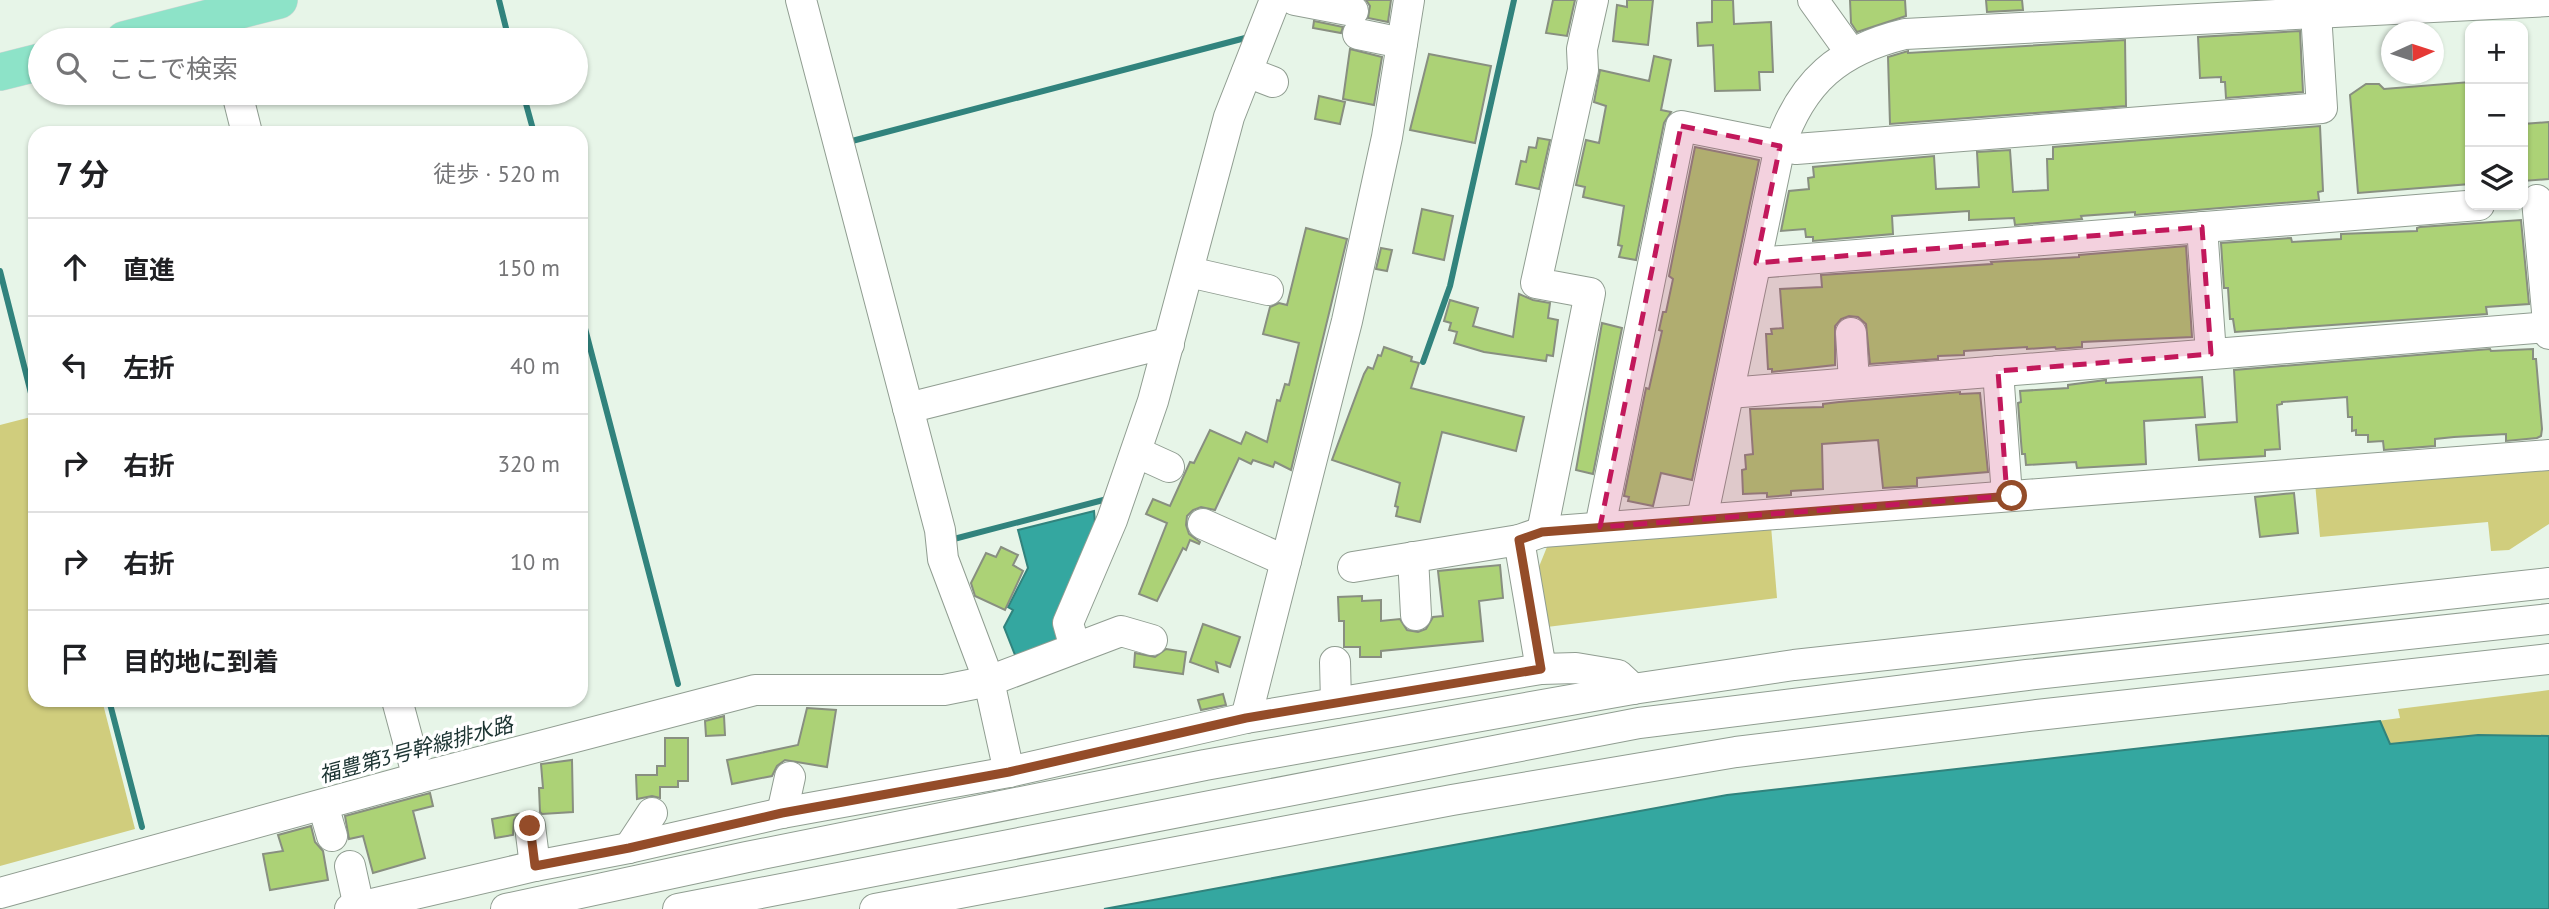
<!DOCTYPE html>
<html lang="ja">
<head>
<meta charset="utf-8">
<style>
	body { margin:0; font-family:"PT Sans","Noto Sans JP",sans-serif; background:#f6f6f6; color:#202124 }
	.controls { position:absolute; right:21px; top:21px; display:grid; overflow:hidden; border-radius:14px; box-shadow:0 2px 5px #0004 }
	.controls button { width:63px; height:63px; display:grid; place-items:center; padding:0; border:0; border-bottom:2px solid #e0e0e0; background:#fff; color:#202124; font:35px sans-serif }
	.compass { position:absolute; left:2381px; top:21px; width:63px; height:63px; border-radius:50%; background:#fff; box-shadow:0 2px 5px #0004; rotate:87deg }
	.stop { position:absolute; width:21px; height:21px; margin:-16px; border:5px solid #944c29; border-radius:50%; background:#fff }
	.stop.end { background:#944c29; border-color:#fff; box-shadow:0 2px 7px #0008 }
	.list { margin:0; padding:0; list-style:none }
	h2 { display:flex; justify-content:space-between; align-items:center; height:91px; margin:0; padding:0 28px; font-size:30px }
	h2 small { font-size:23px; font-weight:400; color:#757577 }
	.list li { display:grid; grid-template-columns:46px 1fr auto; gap:21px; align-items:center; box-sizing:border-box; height:98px; padding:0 28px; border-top:2px solid #e0e0e0 }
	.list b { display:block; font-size:26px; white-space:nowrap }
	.list em { font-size:23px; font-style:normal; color:#757577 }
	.icon { flex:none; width:38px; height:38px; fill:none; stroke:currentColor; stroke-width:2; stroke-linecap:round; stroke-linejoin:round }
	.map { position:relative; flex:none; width:2549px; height:909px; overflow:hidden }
	.search { position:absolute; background:#fff; box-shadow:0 2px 5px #0004; left:28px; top:28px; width:560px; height:77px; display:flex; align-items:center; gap:18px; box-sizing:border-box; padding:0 24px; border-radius:38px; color:#757577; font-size:26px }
	.panel { position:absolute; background:#fff; box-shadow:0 2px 5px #0004; left:28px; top:126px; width:560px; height:581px; border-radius:21px }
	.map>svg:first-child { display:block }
</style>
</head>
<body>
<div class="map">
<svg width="2549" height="909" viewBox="0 0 2549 909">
	<rect width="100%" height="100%" fill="#e7f5e8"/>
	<g fill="#d0cd7d">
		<path d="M 31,417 L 35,431 L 35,700 L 102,700 L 135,829 L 0,866 L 0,425 Z"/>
		<path d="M 2549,463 L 2549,524 L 2509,550 L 2491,551 L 2488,522 L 2320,537 L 2315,483 Z"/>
		<path d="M 1771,526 L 1777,598 L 1547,627 L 1536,574 L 1549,542 Z"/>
		<path d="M 2549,690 L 2549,758 L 2392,789 L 2326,728 L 2400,718 L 2398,709 Z"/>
	</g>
	<g fill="#34a7a0" stroke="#31837d" stroke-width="2">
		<path d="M 1094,511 L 1095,523 L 1066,641 L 1017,660 L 1004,627 L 1013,610 L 1008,607 L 1028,568 L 1018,530 Z"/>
		<path d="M 2380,721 L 2390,744 L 2478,735 L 2549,736 L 2549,909 L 1104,909 L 1727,795 Z"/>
	</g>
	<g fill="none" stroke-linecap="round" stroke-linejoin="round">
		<g stroke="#31837d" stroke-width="6">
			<path d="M 499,0 L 509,40"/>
			<path d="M 523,93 L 534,133"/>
			<path d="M 852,141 L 1249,37"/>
			<path d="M 0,271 L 35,409"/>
			<path d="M 581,313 L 678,684"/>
			<path d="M 1423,362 L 1450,286 L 1514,0"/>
			<path d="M 950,540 L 1111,498"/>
			<path d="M 109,700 L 142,827"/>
		</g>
	</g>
	<g fill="#acd276" stroke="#888f80" stroke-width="2">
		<path d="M 1366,0 L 1391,0 L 1388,22 L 1368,18 L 1370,6 Z"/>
		<path d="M 1553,0 L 1575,0 L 1567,36 L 1546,33 Z"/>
		<path d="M 1627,0 L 1653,0 L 1648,45 L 1613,41 L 1617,5 L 1627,7 Z"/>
		<path d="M 1712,0 L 1733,0 L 1734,24 L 1771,22 L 1773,72 L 1759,72 L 1760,90 L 1715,91 L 1713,45 L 1698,46 L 1697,23 L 1712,22 Z"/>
		<path d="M 1850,0 L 1905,0 L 1906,16 L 1857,32 L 1851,23 Z"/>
		<path d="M 1986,0 L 2022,0 L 2023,10 L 1987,12 Z"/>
		<path d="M 1314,21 L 1343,27 L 1341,33 L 1313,28 Z"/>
		<path d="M 2300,31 L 2303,92 L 2226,98 L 2225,82 L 2221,82 L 2221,77 L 2200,78 L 2198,37 Z"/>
		<path d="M 2125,40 L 2126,106 L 1890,124 L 1888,57 L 1908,51 L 1908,53 Z"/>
		<path d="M 1350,49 L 1382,57 L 1374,105 L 1343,99 Z"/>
		<path d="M 1429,54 L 1491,66 L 1475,143 L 1410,130 Z"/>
		<path d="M 1654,56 L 1671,60 L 1661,110 L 1671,112 L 1664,123 L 1636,260 L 1619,257 L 1622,246 L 1618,245 L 1624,206 L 1583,197 L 1585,187 L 1576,185 L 1586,140 L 1599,143 L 1606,106 L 1594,102 L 1600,70 L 1649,81 Z"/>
		<path d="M 2470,82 L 2470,184 L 2358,193 L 2350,95 L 2366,84 L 2379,84 L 2384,89 Z"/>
		<path d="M 1319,96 L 1345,102 L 1340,124 L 1315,119 Z"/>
		<path d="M 2549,122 L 2549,179 L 2523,181 L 2523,124 Z"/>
		<path d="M 2320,126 L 2323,191 L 2318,192 L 2319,200 L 2135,215 L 2135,212 L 2081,216 L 2082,219 L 2015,225 L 2014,218 L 1969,220 L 1969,211 L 1892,216 L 1893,234 L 1813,241 L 1813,237 L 1806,237 L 1805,229 L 1781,231 L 1789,191 L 1809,189 L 1808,178 L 1814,177 L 1813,167 L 1934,156 L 1936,189 L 1979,187 L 1977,152 L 2010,150 L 2013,192 L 2048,190 L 2047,159 L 2053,159 L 2053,147 Z"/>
		<path d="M 1538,138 L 1550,140 L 1539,189 L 1516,184 L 1521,161 L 1526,162 L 1529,147 L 1536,148 Z"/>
		<path d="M 1695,147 L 1759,160 L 1692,480 L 1661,473 L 1653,506 L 1628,501 L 1629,497 L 1624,496 L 1646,388 L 1649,389 L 1662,331 L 1659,330 L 1663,312 L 1666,312 L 1673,279 L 1669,276 Z"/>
		<path d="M 1422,209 L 1453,216 L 1444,260 L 1413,253 Z"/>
		<path d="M 2521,220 L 2529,304 L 2486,307 L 2487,314 L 2235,332 L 2233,319 L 2230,319 L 2228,288 L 2224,288 L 2221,243 L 2291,238 L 2292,242 L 2341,239 L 2341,234 L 2417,231 L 2417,228 L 2420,227 Z"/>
		<path d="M 1306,228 L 1347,239 L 1291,470 L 1275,462 L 1273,467 L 1253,460 L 1251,464 L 1239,458 L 1215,510 L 1201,507 L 1193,510 L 1187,516 L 1186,525 L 1189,534 L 1200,542 L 1199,544 L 1190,540 L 1186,550 L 1183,548 L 1157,601 L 1139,594 L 1167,523 L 1146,514 L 1153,499 L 1170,506 L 1190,462 L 1194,463 L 1210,430 L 1241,444 L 1246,432 L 1267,442 L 1277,400 L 1280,401 L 1285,384 L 1289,385 L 1299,343 L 1263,334 L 1270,307 L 1279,303 L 1287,305 Z"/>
		<path d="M 2186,246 L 2192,337 L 2082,342 L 2082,347 L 2056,349 L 2055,347 L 2027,349 L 2027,347 L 1964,351 L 1964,355 L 1938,356 L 1938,359 L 1870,364 L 1866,324 L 1858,317 L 1849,316 L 1841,319 L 1835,326 L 1835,365 L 1772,372 L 1772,369 L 1768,369 L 1766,334 L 1772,334 L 1771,329 L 1783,328 L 1780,289 L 1822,287 L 1821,275 L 1992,264 L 1991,262 L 2079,257 L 2079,255 Z"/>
		<path d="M 1381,248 L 1392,250 L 1387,271 L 1376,269 Z"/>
		<path d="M 1519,294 L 1533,300 L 1550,303 L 1548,318 L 1558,320 L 1553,356 L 1547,355 L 1546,361 L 1484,352 L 1454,343 L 1457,332 L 1449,330 L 1451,323 L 1444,321 L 1450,300 L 1478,308 L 1473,326 L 1513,337 Z"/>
		<path d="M 1602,323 L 1622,328 L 1593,474 L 1576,470 Z"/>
		<path d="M 1384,347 L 1412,357 L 1411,361 L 1419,363 L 1411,388 L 1524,417 L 1516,451 L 1442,432 L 1420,522 L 1396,516 L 1398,507 L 1395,506 L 1400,483 L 1332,460 L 1364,374 L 1368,367 L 1373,369 L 1378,355 L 1381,356 Z"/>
		<path d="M 2490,349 L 2491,351 L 2533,349 L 2533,359 L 2536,359 L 2542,429 L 2541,436 L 2537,438 L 2506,441 L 2506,434 L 2454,437 L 2435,439 L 2435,446 L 2384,450 L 2383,441 L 2368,442 L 2368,435 L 2356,435 L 2356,430 L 2352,431 L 2352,417 L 2348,417 L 2347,397 L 2282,402 L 2282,404 L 2277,405 L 2280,449 L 2265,450 L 2265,456 L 2199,460 L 2196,425 L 2237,422 L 2234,370 Z"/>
		<path d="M 2202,377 L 2205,417 L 2144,421 L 2146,464 L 2077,468 L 2076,462 L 2026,465 L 2025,454 L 2022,454 L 2018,403 L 2021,402 L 2020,391 L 2068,388 L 2068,385 L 2106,380 L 2106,383 Z"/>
		<path d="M 1960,392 L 1960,394 L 1980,393 L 1988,472 L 1917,478 L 1917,486 L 1883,488 L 1878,440 L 1822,444 L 1823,489 L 1791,491 L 1791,495 L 1767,497 L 1767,493 L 1743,494 L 1742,470 L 1746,469 L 1745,455 L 1753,454 L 1750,409 L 1823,407 L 1823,404 L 1839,402 Z"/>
		<path d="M 2294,493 L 2298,533 L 2260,537 L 2255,497 Z"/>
		<path d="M 1001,547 L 1018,555 L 1013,565 L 1023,571 L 1005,610 L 975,596 L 971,583 L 986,553 L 996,557 Z"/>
		<path d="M 1500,565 L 1503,598 L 1479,601 L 1483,641 L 1381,651 L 1381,657 L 1360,657 L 1360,647 L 1344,647 L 1344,621 L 1339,621 L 1338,597 L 1362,596 L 1362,601 L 1381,600 L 1381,621 L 1400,619 L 1407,630 L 1418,632 L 1426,629 L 1433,617 L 1443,616 L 1438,571 Z"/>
		<path d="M 1203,624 L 1240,637 L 1230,667 L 1216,662 L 1218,672 L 1190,662 Z"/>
		<path d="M 1166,649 L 1186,652 L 1183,674 L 1134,667 L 1135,653 L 1155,657 Z"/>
		<path d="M 1223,694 L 1226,705 L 1201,710 L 1198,700 Z"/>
		<path d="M 807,708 L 836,710 L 827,767 L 785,760 L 777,766 L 772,776 L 732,784 L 727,760 L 798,745 Z"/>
		<path d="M 724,716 L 725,735 L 706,736 L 705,721 Z"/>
		<path d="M 665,738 L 688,738 L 688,781 L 678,781 L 678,787 L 660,787 L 660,798 L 652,796 L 637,799 L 636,775 L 657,775 L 657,766 L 665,766 Z"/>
		<path d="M 572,760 L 573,812 L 542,814 L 540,812 L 539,788 L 543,788 L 541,764 Z"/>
		<path d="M 430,793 L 433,806 L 413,811 L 425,858 L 373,873 L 363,836 L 349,839 L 345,816 Z"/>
		<path d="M 518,814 L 514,820 L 513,835 L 495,838 L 492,819 Z"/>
		<path d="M 311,826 L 315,842 L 323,851 L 328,880 L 270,890 L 263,854 L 283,851 L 278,835 Z"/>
	</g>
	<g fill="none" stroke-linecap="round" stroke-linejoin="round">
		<defs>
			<g id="minor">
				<path d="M 801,0 L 940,530 L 943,559 L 989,681 L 1009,772"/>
				<path d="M 1295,0 L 1353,11"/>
				<path d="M 1813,0 L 1851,53"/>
				<path d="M 1358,34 L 1402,43"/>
				<path d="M 1247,72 L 1273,82"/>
				<path d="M 237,93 L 247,133"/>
				<path d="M 2537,200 L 2549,334"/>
				<path d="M 2202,227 L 2211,354"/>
				<path d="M 1756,263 L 2479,205"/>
				<path d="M 1189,272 L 1268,290"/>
				<path d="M 1851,333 L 1854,382"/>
				<path d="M 1998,371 L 2007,496"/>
				<path d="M 1729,393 L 2548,327"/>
				<path d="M 908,408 L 1159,345 L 1169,344"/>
				<path d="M 1136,452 L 1169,467"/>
				<path d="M 1702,519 L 1780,146 C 1802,81 1839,50 1905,34 L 2549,1"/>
				<path d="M 1203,524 L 1286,561"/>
				<path d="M 1600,527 L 1681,126 L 1796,149 L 2322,108 L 2316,13"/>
				<path d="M 1542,532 L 1590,293 L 1536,283 L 1583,70 L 1582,49 L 1593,0"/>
				<path d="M 1413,557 L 1416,615"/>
				<path d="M 1353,567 L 1519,540"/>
				<path d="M 1075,648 L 1068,623 L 1112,520 L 1153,401 L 1229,117 L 1275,0"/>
				<path d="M 1335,662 L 1336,703"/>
				<path d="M 1633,689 L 1618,675 L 1576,668 L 1541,669 L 1519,540 L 1542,532 L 2549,455"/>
				<path d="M 397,700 L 418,778"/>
				<path d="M 1246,718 L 1347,321 L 1387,137 L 1409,0"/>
				<path d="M 323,805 L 332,836"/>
				<path d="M 782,813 L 790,777"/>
				<path d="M 530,826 L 535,866"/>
				<path d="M 629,848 L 652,813"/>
				<path d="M 350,866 L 359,907"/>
				<path d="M 0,893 L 418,778 L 755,690 L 944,690 L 989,681 L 1121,631 L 1152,640"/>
				<path d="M 350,909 L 535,866 L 629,848 L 782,813 L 1009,772 L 1246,718 L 1541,669"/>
				<path d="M 506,909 L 747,857 L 1205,765 L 1633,689 L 1794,665 L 2549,583"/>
				<path d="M 678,909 L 1639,723 L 2027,675 L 2549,619"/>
				<path d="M 875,909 L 1452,800 L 1736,752 L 2037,715 L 2549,659"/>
			</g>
			<g id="major">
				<path d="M 124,40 L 279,0"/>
				<path d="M 0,72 L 40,62"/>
			</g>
		</defs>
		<use href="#minor" stroke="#909d91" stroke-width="32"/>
		<use href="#major" stroke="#d4d6d5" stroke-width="38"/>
		<use href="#minor" stroke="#fff" stroke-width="30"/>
		<use href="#major" stroke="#8de3c8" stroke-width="37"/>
	</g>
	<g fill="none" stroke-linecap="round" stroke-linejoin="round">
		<path stroke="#944c29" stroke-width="9" d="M 530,826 L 535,866 L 629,848 L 782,813 L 1009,772 L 1246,718 L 1541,669 L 1519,540 L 1542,532 L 2012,496"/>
	</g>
	<path fill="#c2185b" fill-opacity="0.2" stroke="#c2185b" stroke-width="5" stroke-dasharray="14 9" stroke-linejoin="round" d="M 1681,126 L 1780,146 L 1756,263 L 2202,227 L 2211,354 L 1998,371 L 2007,496 L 1600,527 Z"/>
	<g text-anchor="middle" stroke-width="7" stroke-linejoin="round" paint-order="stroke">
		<g font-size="21" font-style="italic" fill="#1c3432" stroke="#fff">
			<text transform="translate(416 750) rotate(-15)" y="7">福豊第3号幹線排水路</text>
		</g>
	</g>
</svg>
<div class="controls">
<button>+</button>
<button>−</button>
<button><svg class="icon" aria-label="layers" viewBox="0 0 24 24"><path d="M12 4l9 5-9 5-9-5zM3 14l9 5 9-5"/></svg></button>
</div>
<svg class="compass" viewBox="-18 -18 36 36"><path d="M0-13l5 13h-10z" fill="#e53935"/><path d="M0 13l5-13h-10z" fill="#757577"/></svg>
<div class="stop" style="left:2012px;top:496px"></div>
<div class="stop end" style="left:530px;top:826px"></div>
<div class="search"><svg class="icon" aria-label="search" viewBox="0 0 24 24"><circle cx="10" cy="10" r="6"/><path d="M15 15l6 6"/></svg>ここで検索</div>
<section class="panel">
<h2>7 分<small>徒歩 · 520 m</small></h2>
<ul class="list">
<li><svg class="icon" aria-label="ahead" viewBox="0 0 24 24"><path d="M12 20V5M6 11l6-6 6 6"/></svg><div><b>直進</b></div><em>150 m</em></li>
<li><svg class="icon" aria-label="left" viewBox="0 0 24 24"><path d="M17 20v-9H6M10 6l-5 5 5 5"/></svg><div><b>左折</b></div><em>40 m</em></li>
<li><svg class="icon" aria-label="right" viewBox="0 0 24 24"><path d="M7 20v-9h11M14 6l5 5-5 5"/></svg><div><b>右折</b></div><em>320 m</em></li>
<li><svg class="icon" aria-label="right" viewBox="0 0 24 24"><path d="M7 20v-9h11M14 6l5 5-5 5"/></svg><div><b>右折</b></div><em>10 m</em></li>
<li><svg class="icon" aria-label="arrive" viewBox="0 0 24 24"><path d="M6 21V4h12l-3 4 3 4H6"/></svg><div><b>目的地に到着</b></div></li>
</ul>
</section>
</div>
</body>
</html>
